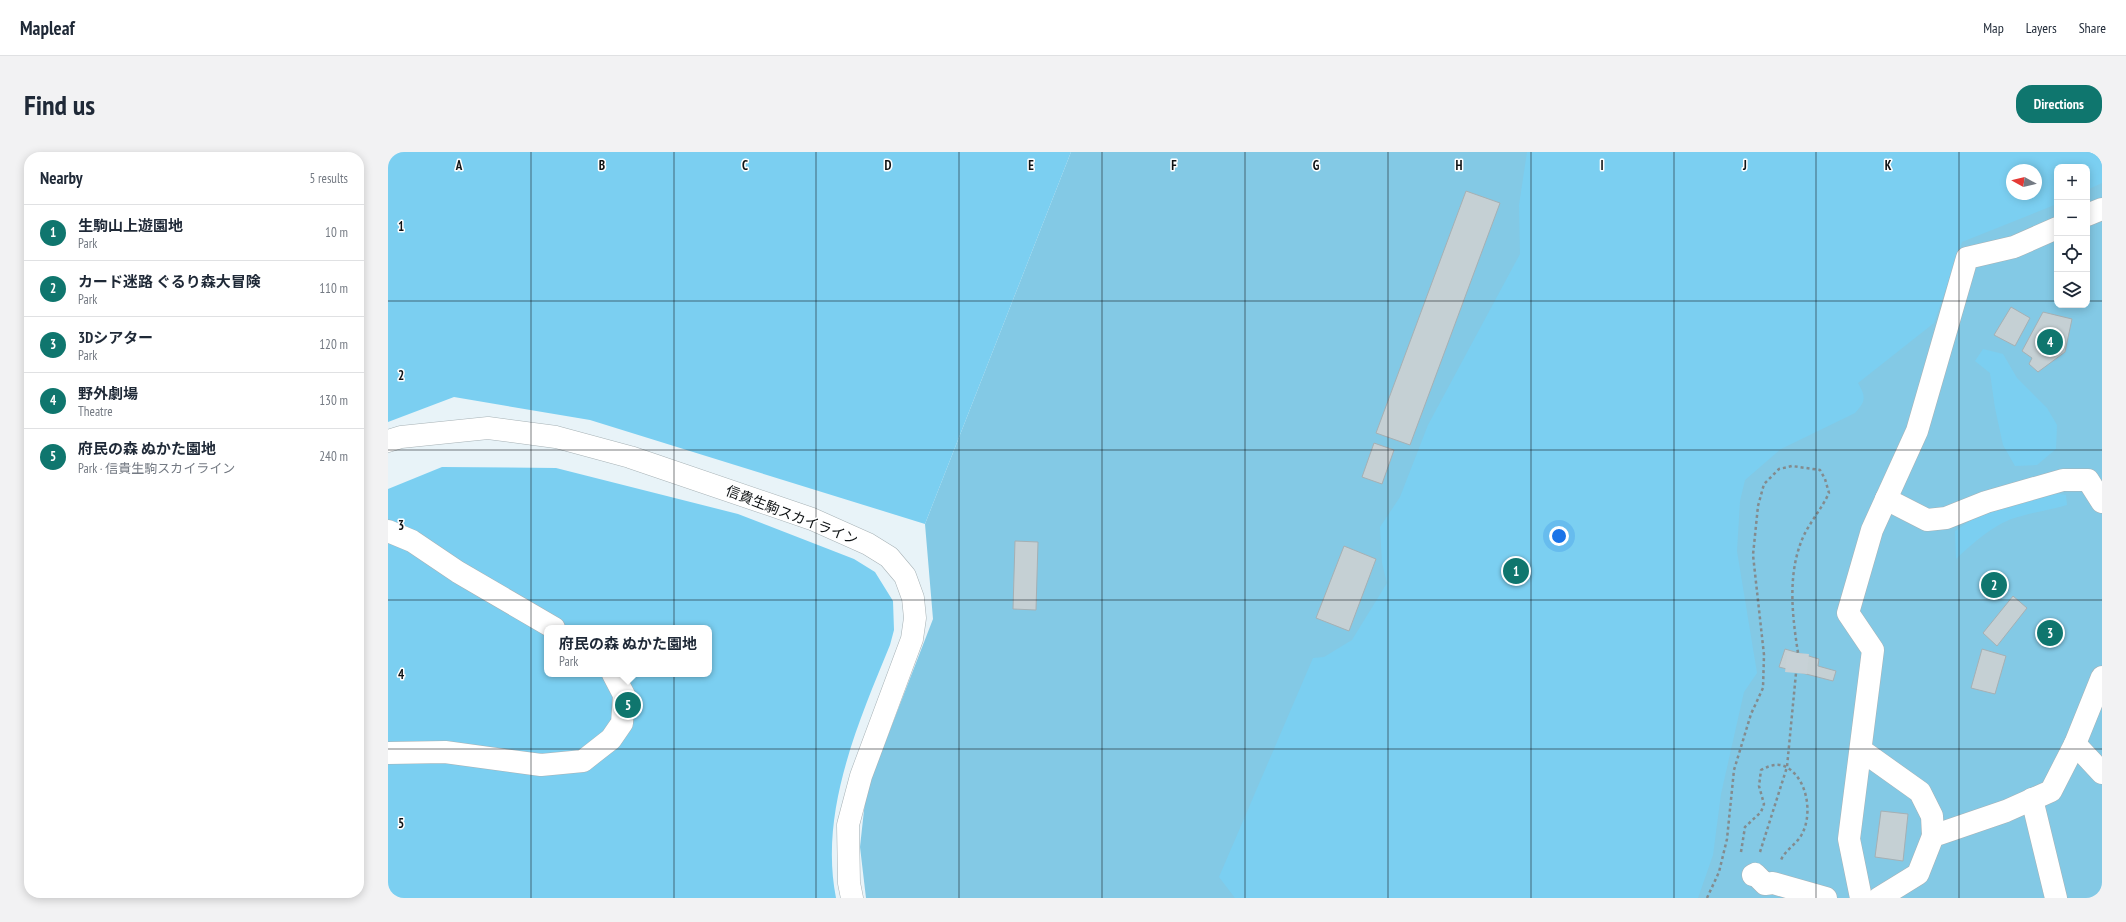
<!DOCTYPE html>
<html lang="en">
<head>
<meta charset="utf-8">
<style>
	body { margin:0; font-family:"PT Sans Narrow","Noto Sans JP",sans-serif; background:#f2f2f3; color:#1f2937 }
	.controls { position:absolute; right:12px; top:12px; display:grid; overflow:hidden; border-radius:8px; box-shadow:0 2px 10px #0003 }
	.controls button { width:36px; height:36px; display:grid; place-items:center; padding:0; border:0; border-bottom:1px solid #e0e1e3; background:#fff; color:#1f2937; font:20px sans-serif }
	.compass { position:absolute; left:1618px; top:12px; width:36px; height:36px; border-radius:50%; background:#fff; box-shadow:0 2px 10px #0003; rotate:278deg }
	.you { position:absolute; left:1171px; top:384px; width:14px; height:14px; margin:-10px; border:3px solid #fff; border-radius:50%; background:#1a73e8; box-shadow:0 0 0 6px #1a73e833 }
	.badge { display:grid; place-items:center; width:26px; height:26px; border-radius:50%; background:#0f766e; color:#fff; font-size:13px; font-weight:700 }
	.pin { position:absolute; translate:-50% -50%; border:2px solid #fff; box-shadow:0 1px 4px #0006 }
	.popup { position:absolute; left:156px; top:473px; width:168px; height:52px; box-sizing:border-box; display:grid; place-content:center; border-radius:8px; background:#fff; filter:drop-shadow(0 1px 3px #0005); font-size:13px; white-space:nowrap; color:#747a83 }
	.popup b { font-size:15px; color:#1f2937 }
	.popup::after { content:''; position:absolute; left:50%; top:100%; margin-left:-8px; border:8px solid transparent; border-top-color:#fff }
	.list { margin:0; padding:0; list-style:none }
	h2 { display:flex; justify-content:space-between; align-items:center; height:52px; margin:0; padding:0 16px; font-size:17px }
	h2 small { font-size:13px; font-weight:400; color:#747a83 }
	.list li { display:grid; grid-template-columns:26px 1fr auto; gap:12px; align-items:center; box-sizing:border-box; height:56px; padding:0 16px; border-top:1px solid #e0e1e3 }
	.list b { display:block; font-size:15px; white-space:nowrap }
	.list p { margin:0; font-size:13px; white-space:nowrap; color:#747a83 }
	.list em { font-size:13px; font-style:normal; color:#747a83 }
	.icon { flex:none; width:22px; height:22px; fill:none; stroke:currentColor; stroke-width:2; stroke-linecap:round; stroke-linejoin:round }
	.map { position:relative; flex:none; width:1714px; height:746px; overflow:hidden; border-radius:16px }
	header { display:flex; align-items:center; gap:24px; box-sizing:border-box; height:56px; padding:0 20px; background:#fff; border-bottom:1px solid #e0e1e3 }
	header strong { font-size:19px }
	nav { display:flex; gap:22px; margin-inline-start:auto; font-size:14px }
	.intro { display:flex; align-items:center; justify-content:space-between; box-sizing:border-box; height:96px; padding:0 24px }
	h1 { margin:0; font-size:28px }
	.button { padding:10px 18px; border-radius:16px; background:#0f766e; color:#fff; font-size:14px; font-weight:700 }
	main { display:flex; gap:24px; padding:0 24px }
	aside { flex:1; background:#fff; border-radius:16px; box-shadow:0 2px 10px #0003 }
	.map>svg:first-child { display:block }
</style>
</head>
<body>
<header>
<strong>Mapleaf</strong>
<nav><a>Map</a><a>Layers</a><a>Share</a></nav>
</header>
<div class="intro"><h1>Find us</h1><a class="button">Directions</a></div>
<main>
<aside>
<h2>Nearby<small>5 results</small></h2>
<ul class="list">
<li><span class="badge">1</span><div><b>生駒山上遊園地</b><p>Park</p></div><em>10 m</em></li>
<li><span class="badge">2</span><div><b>カード迷路 ぐるり森大冒険</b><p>Park</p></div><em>110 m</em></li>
<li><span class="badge">3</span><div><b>3Dシアター</b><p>Park</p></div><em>120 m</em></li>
<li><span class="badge">4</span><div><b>野外劇場</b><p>Theatre</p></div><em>130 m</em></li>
<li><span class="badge">5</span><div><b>府民の森 ぬかた園地</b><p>Park · 信貴生駒スカイライン</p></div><em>240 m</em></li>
</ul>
</aside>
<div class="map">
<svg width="1714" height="746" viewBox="0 0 1714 746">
	<rect width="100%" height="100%" fill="#e8f3f8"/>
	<path fill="#83c9e5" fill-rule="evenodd" d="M 683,0 L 1714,0 L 1714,746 L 478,746 L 472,695 L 478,640 L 545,467 L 537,372 ZM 1669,15 L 1699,15 L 1699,153 L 1669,153 ZM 1624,18 L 1648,18 L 1648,42 L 1624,42 Z"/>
	<g fill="#7bcff1" fill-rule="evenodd">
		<path d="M 0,0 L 683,0 L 537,372 L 202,268 L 66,245 L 0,270 Z"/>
		<path d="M 1139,0 L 1714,0 L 1714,31 L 1699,38 L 1699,15 L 1669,15 L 1669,52 L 1574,90 L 1546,171 L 1470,231 C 1478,245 1478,249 1467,261 L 1393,297 L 1357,328 L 1352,349 L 1349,399 L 1369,521 L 1356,540 L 1333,642 L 1325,703 L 1310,746 L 847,746 L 831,725 L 925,506 L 936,505 L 964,488 L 999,431 L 994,411 L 992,375 L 1012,345 L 1040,273 L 1132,102 L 1131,53 ZM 1624,18 L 1648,18 L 1648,42 L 1624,42 Z"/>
		<path d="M 1595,197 L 1615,202 L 1629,226 L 1659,256 L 1669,273 L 1668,297 L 1649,313 L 1627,314 L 1615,293 L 1607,256 L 1602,221 L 1587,209 Z"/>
		<path d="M 54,315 L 168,316 L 350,362 L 466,407 L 487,420 L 505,449 L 506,478 L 502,493 C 470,571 431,660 448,746 L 0,746 L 0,337 ZM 159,476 L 321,476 L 321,522 L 159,522 Z"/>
		<path d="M 1665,341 L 1678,343 L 1679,353 C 1662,358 1646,360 1630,365 C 1607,371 1585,391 1568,407 L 1567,379 L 1588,365 Z"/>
	</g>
	<g fill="#c5d0d4" stroke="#a5b0b4">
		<path d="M 1078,39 L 1112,51 L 1022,293 L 988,281 Z"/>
		<path d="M 1623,155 L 1642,166 L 1627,194 L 1606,183 Z"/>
		<path d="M 1655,160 L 1684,167 L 1677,200 L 1650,220 L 1641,212 L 1644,206 L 1634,199 Z"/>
		<path d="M 986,291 L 1006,298 L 994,332 L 974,325 Z"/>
		<path d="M 627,389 L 650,390 L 648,458 L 625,457 Z"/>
		<path d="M 956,394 L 988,407 L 961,479 L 928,466 Z"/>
		<path d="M 1625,444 L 1639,456 L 1609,494 L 1595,481 Z"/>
		<path d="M 1397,497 L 1431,507 L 1430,514 L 1448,519 L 1445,529 L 1391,515 Z"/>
		<path d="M 1594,497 L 1618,504 L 1607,542 L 1583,536 Z"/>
		<path d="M 1493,659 L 1520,662 L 1515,709 L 1487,705 Z"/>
	</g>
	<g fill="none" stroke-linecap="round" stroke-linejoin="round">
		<path stroke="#c7d1d6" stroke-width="22" stroke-dasharray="22 11" stroke-linecap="butt" d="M 1408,521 L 1410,501"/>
		<defs>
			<g id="minor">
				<path d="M 1699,63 L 1714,57"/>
				<path d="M 0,289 L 13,285 L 100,276 L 168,285 L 242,305 L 424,367 L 480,392 L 501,405 L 517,424 L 525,446 L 527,466 L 524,487 L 473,624 L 460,673 L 461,731 L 464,746"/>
				<path d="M 1498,347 L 1539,368 L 1558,366 L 1598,350 L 1675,328 L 1700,328 L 1714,350"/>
				<path d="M 0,379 L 24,389 L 70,420 L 166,476"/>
				<path d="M 1687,592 L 1714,621"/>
				<path d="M 1473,598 L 1532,640 L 1544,664 L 1545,684"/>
				<path d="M 0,601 L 57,600 L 153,613 L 195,609 L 223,587 L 234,571 L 236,543 L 225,522"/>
				<path d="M 1644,647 L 1668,746"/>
				<path d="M 1365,723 L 1367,722 L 1377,732 L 1385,731 L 1438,746"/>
				<path d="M 1473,746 L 1461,687 L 1485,498 L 1460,461 L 1484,378 L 1529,279 L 1579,106 L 1626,95 L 1669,76"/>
				<path d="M 1491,746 L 1530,722 L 1545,684 L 1618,659 L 1663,639 L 1687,592 L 1714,525"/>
			</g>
		</defs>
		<use href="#minor" stroke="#a7b2b6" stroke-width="23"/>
		<g stroke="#838b8e" stroke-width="2.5" stroke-dasharray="3 3" stroke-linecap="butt">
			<path d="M 1353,700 L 1357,675 L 1373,660 L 1376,652 L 1371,634 L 1373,618 C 1384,612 1394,610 1404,619 C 1420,633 1424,663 1414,682 C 1409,692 1397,698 1393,708"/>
			<path d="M 1372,700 L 1399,615 L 1408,521"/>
			<path d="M 1319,746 L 1331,720 L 1339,687 L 1346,618 L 1363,562 L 1375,536 L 1376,503 L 1365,403 L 1370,354 L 1376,332 L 1391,317 L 1404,314 L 1432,318 L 1437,327 L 1441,341 C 1434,356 1423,369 1416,383 C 1399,420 1404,462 1410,501"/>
		</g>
		<use href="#minor" stroke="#fff" stroke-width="22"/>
	</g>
	<path fill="none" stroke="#0f1315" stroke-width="1" stroke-opacity="0.55" d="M 143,0 L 143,746M 286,0 L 286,746M 428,0 L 428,746M 571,0 L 571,746M 714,0 L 714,746M 857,0 L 857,746M 1000,0 L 1000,746M 1143,0 L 1143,746M 1286,0 L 1286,746M 1428,0 L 1428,746M 1571,0 L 1571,746M 0,149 L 1669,149M 1699,149 L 1714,149M 0,298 L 1714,298M 0,448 L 1714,448M 0,597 L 1714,597"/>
	<g text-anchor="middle" stroke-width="3" stroke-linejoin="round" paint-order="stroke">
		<g font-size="14" fill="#0f1315" stroke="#fff">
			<text transform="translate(404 363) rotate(21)" y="5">信貴生駒スカイライン</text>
		</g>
	</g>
	<g font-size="13" text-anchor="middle" font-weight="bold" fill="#0f1315" stroke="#fff" stroke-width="3" stroke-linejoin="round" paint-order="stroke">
		<text x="71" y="18">A</text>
		<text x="214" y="18">B</text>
		<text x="357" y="18">C</text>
		<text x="500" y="18">D</text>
		<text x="643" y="18">E</text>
		<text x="786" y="18">F</text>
		<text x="928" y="18">G</text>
		<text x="1071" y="18">H</text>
		<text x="1214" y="18">I</text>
		<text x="1357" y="18">J</text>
		<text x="1500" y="18">K</text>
		<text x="13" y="79">1</text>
		<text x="13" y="228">2</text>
		<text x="13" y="378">3</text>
		<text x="13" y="527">4</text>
		<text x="13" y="676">5</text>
	</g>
</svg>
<div class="controls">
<button>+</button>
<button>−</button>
<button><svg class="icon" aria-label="locate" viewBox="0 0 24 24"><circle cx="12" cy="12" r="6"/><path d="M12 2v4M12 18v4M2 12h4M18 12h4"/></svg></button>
<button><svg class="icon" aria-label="layers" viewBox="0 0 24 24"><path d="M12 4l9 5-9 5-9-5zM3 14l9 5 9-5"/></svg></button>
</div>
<svg class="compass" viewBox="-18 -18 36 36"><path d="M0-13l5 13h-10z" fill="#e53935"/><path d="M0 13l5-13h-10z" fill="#747a83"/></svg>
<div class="you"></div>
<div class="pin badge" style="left:1128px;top:419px">1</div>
<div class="pin badge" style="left:1606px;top:433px">2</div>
<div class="pin badge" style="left:1662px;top:481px">3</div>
<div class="pin badge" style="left:1662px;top:190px">4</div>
<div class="pin badge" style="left:240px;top:553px">5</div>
<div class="popup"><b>府民の森 ぬかた園地</b>Park</div>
</div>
</main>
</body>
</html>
